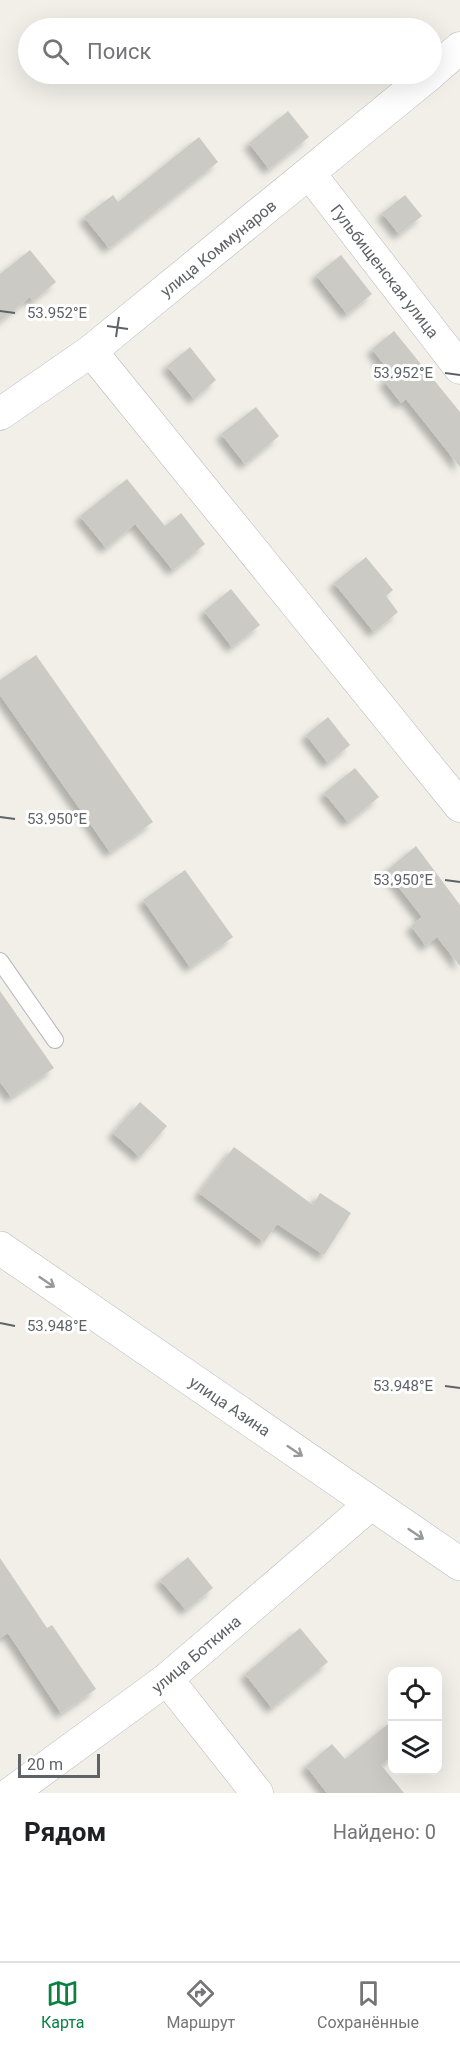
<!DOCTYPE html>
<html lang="ru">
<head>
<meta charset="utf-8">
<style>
	body { margin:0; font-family:Roboto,sans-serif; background:#f2f2f2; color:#202124 }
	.controls { position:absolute; right:18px; bottom:18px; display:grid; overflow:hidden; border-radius:12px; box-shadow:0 6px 24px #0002 }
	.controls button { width:54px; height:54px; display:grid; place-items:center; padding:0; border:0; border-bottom:2px solid #e0e0e0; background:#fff; color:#202124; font:30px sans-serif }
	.scale { position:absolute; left:18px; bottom:15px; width:82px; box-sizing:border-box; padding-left:6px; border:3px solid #5f6368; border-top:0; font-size:16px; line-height:21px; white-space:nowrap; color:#5f6368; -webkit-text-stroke:4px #fff; paint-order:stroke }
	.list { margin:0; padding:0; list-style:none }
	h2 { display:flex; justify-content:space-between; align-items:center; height:78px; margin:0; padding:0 24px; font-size:26px }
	h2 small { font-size:20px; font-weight:400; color:#757577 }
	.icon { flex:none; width:33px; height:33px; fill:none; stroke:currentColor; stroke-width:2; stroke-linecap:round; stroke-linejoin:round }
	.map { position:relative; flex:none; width:460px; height:1793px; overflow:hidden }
	.search { position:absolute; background:#fff; box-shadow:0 6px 24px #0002; left:18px; right:18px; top:18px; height:66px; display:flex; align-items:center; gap:15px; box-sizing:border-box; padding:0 21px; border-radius:33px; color:#757577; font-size:22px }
	.sheet { height:168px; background:#fff }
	nav { display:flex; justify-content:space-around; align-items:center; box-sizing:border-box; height:84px; border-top:2px solid #e0e0e0; background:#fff; font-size:16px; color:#757577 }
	nav a { display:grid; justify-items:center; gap:3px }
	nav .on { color:#0b8043 }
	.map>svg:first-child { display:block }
</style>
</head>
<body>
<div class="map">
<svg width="460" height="1793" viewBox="0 0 460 1793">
	<defs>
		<filter id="shadow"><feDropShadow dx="-5.5" dy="5.5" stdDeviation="3" flood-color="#0004"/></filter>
	</defs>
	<rect width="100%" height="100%" fill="#f1efe8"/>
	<g fill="#cccac5" filter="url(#shadow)">
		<path d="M 288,111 L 309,137 L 269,169 L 249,143 Z"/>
		<path d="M 199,137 L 218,162 L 109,248 L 84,217 L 113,195 L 118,202 Z"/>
		<path d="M 405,195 L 422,216 L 399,234 L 382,213 Z"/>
		<path d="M 30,250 L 56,282 L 33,301 L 30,297 L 0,321 L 0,274 Z"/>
		<path d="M 341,255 L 372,294 L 347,314 L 316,275 Z"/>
		<path d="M 394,331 L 460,412 L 460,467 L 406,399 L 401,403 L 384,381 L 392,375 L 372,349 Z"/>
		<path d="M 190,347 L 216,380 L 194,399 L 167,366 Z"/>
		<path d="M 256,407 L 279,436 L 245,464 L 221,434 Z"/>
		<path d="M 127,479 L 165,526 L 181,513 L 205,544 L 173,570 L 135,524 L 106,548 L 80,516 Z"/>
		<path d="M 366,557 L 393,590 L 386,596 L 398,612 L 374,632 L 334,583 Z"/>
		<path d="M 231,589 L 260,625 L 232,647 L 204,611 Z"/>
		<path d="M 36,655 L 153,822 L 110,852 L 0,695 L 0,680 Z"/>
		<path d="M 328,717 L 350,745 L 328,763 L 306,735 Z"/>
		<path d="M 355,768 L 379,797 L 348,822 L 324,793 Z"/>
		<path d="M 416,846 L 460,905 L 460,966 L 437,937 L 426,946 L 411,926 L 422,917 L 386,871 Z"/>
		<path d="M 185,870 L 233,937 L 190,967 L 143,900 Z"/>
		<path d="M 0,991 L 54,1068 L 11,1097 L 0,1082 Z"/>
		<path d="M 140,1102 L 167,1126 L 140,1157 L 113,1133 Z"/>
		<path d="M 234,1147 L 313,1205 L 320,1193 L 351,1213 L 324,1255 L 277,1224 L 264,1242 L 199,1193 Z"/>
		<path d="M 188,1557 L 213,1588 L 186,1610 L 160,1580 Z"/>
		<path d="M 0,1558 L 47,1628 L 52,1625 L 96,1689 L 61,1713 L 8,1633 L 0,1638 Z"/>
		<path d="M 300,1628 L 328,1662 L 272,1708 L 245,1674 Z"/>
		<path d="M 393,1720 L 393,1756 L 381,1765 L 404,1793 L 327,1793 L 306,1766 L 332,1744 L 345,1759 Z"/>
	</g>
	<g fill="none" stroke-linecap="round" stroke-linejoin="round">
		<defs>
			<path id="lane" d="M 0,961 L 55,1040"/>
			<g id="street">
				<path d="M 432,72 L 460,48"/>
				<path d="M 310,174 L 460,368"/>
				<path d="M 91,351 L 460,806"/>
				<path d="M 0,414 L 91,351 L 430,74"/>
				<path d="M 167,1679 L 257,1793"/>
				<path d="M 11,1793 L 167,1679 L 372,1503"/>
			</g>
			<path id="secondary" d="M 0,1248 L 460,1564"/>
		</defs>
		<use href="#lane" stroke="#b5b8bc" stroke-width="18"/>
		<use href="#street" stroke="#b5b8bc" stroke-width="33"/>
		<use href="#secondary" stroke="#b6babf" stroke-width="34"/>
		<use href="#lane" stroke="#fff" stroke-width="16"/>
		<use href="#street" stroke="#fff" stroke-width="32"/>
		<use href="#secondary" stroke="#fff" stroke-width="33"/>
	</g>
	<defs><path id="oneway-shaft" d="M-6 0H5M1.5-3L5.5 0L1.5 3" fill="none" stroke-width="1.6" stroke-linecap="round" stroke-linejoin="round" transform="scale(1.5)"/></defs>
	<g stroke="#979a9d">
		<use href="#oneway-shaft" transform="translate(47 1282) rotate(34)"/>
		<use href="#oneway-shaft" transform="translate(295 1451) rotate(34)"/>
		<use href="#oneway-shaft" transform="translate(416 1534) rotate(34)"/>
	</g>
	<path fill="none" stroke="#5f6368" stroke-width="2" d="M 0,311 L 15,313M 107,326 L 128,329M 116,337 L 119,317M 445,373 L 460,375M 0,817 L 15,819M 445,880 L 460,882M 0,1323 L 15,1326M 445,1386 L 460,1388"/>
	<g text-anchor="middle" stroke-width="6" stroke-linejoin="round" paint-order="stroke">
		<g font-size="16" fill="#5f6368" stroke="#fff">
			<text transform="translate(218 248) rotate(-39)" y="6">улица Коммунаров</text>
			<text transform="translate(385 271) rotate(52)" y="6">Гульбищенская улица</text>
			<text transform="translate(230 1406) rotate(34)" y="6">улица Азина</text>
			<text transform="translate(196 1654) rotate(-40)" y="6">улица Боткина</text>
		</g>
	</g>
	<g font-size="15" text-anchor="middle" fill="#5f6368" stroke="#fff" stroke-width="6" stroke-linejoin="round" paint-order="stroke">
		<text x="57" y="318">53.952°E</text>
		<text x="403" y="378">53.952°E</text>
		<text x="57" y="824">53.950°E</text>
		<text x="403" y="885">53.950°E</text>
		<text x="57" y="1331">53.948°E</text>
		<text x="403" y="1391">53.948°E</text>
	</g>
</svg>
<div class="controls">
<button><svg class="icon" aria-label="locate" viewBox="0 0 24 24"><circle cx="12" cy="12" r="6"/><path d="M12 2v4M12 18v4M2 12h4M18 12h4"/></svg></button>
<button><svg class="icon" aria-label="layers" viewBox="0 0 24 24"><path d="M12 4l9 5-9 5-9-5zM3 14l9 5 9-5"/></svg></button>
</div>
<div class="scale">20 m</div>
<div class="search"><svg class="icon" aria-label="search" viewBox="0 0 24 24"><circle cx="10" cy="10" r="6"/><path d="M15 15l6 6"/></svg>Поиск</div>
</div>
<section class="sheet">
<h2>Рядом<small>Найдено: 0</small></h2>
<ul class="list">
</ul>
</section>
<nav>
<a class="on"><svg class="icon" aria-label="map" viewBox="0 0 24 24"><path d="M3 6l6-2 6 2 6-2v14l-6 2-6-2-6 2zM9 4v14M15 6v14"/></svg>Карта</a>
<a><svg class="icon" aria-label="directions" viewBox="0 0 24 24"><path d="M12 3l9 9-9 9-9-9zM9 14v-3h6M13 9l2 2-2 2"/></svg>Маршрут</a>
<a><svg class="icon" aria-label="saved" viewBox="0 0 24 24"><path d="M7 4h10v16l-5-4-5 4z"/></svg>Сохранённые</a>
</nav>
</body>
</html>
